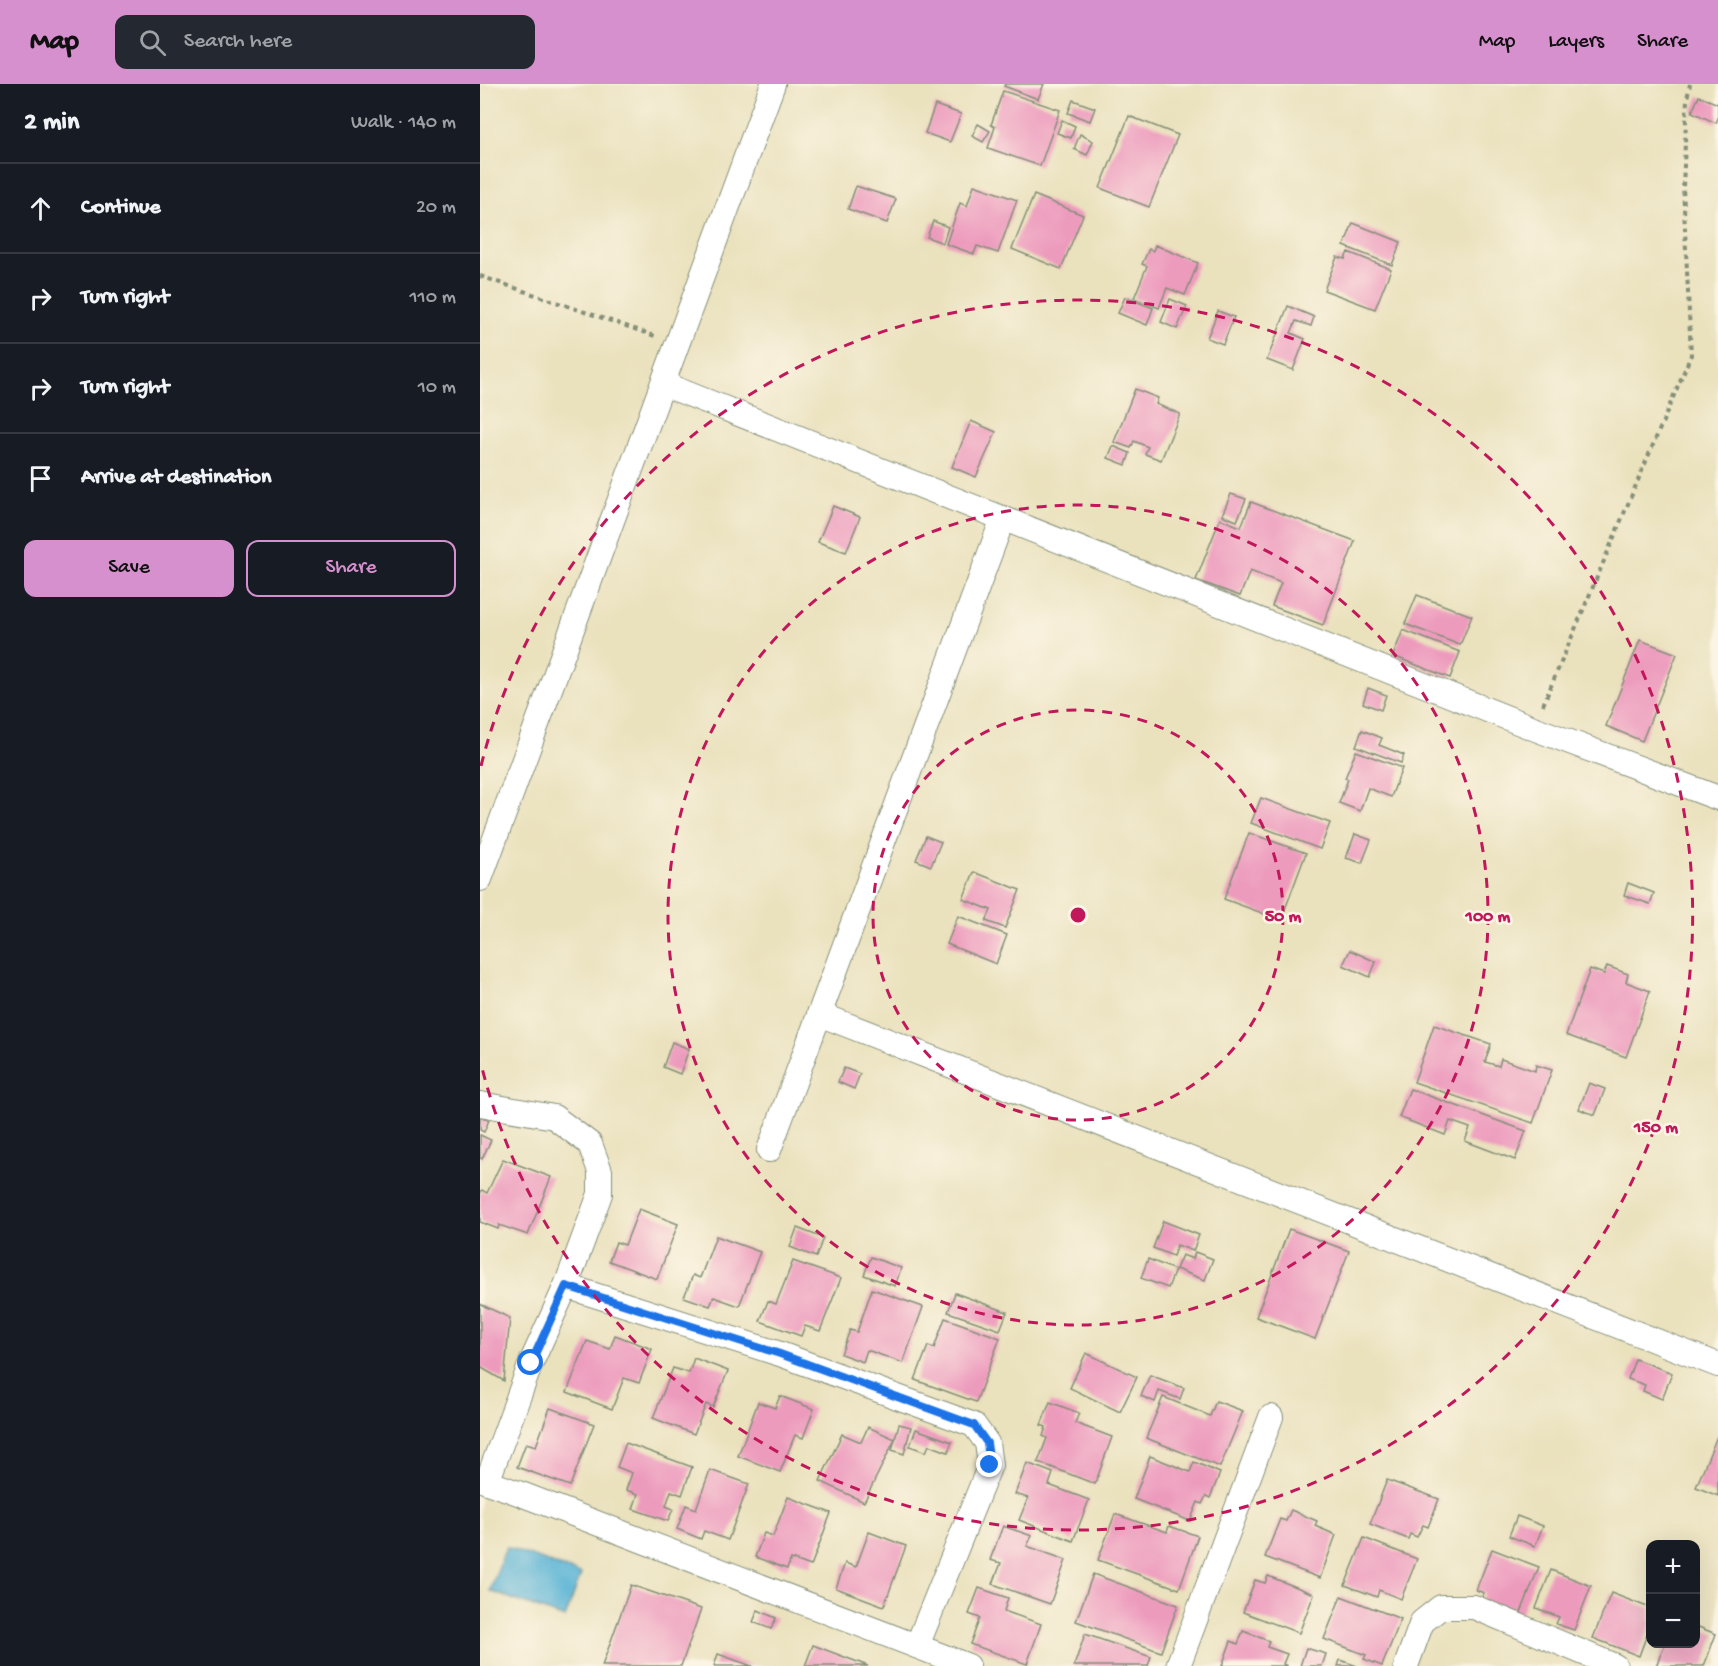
<!DOCTYPE html>
<html lang="en">
<head>
<meta charset="utf-8">
<style>
	body { margin:0; font-family:"Gochi Hand",sans-serif; background:#242831; color:#f1f3f6 }
	.controls { position:absolute; right:18px; bottom:18px; display:grid; overflow:hidden; border-radius:12px; box-shadow:0 6px 24px #0002 }
	.controls button { width:54px; height:54px; display:grid; place-items:center; padding:0; border:0; border-bottom:2px solid #363941; background:#171b24; color:#f1f3f6; font:30px sans-serif }
	.stop { position:absolute; width:18px; height:18px; margin:-14px; border:4px solid #1a73e8; border-radius:50%; background:#fff }
	.stop.end { background:#1a73e8; border-color:#fff; box-shadow:0 2px 6px #0008 }
	.list { margin:0; padding:0; list-style:none }
	h2 { display:flex; justify-content:space-between; align-items:center; height:78px; margin:0; padding:0 24px; font-size:26px }
	h2 small { font-size:20px; font-weight:400; color:#9ea1a6 }
	.list li { display:grid; grid-template-columns:39px 1fr auto; gap:18px; align-items:center; box-sizing:border-box; height:90px; padding:0 24px; border-top:2px solid #363941 }
	.list b { display:block; font-size:22px; white-space:nowrap }
	.list em { font-size:20px; font-style:normal; color:#9ea1a6 }
	.actions { display:flex; gap:12px; padding:18px 24px }
	.actions a { flex:1; padding:14px 0; border:2px solid #d690ce; border-radius:12px; text-align:center; font-size:21px; color:#d690ce }
	.actions .main { background:#d690ce; color:#111 }
	.icon { flex:none; width:33px; height:33px; fill:none; stroke:currentColor; stroke-width:2; stroke-linecap:round; stroke-linejoin:round }
	.map { position:relative; flex:none; width:1238px; height:1582px; overflow:hidden }
	header { display:flex; align-items:center; gap:36px; box-sizing:border-box; height:84px; padding:0 30px; background:#d690ce; color:#111 }
	header strong { font-size:28px }
	nav { display:flex; gap:33px; margin-inline-start:auto; font-size:21px }
	.search { width:420px; height:54px; background:#242831; display:flex; align-items:center; gap:15px; box-sizing:border-box; padding:0 21px; border-radius:12px; color:#9ea1a6; font-size:22px }
	main { display:flex }
	aside { flex:1; background:#171b24 }
	.map>svg:first-child { display:block }
</style>
</head>
<body>
<header>
<strong>Map</strong>
<div class="search"><svg class="icon" aria-label="search" viewBox="0 0 24 24"><circle cx="10" cy="10" r="6"/><path d="M15 15l6 6"/></svg>Search here</div>
<nav><a>Map</a><a>Layers</a><a>Share</a></nav>
</header>
<main>
<aside>
<h2>2 min<small>Walk · 140 m</small></h2>
<ul class="list">
<li><svg class="icon" aria-label="ahead" viewBox="0 0 24 24"><path d="M12 20V5M6 11l6-6 6 6"/></svg><div><b>Continue</b></div><em>20 m</em></li>
<li><svg class="icon" aria-label="right" viewBox="0 0 24 24"><path d="M7 20v-9h11M14 6l5 5-5 5"/></svg><div><b>Turn right</b></div><em>110 m</em></li>
<li><svg class="icon" aria-label="right" viewBox="0 0 24 24"><path d="M7 20v-9h11M14 6l5 5-5 5"/></svg><div><b>Turn right</b></div><em>10 m</em></li>
<li><svg class="icon" aria-label="arrive" viewBox="0 0 24 24"><path d="M6 21V4h12l-3 4 3 4H6"/></svg><div><b>Arrive at destination</b></div></li>
</ul>
<div class="actions"><a class="main">Save</a><a>Share</a></div>
</aside>
<div class="map">
<svg width="1238" height="1582" viewBox="0 0 1238 1582">
	<rect width="100%" height="100%" fill="#fcf5e5"/>
	<filter id="ink" filterUnits="userSpaceOnUse"><feTurbulence type="fractalNoise" baseFrequency=".0167" numOctaves="2"/><feDisplacementMap in="SourceGraphic" scale="12" xChannelSelector="R" yChannelSelector="G"/><feConvolveMatrix kernelMatrix="1 2 1 2 8 2 1 2 1" color-interpolation-filters="sRGB"/></filter>
	<filter id="wash" filterUnits="userSpaceOnUse"><feTurbulence type="fractalNoise" baseFrequency=".008" numOctaves="4" result="noise"/><feDisplacementMap in="SourceGraphic" scale="24" xChannelSelector="R" yChannelSelector="G"/><feGaussianBlur stdDeviation="1.35" result="paint"/><feColorMatrix in="noise" values="0 0 0 0 0 0 0 0 0 0 0 0 0 0 0 0 0 1.4 0 .05"/><feComposite in="paint" operator="in"/></filter>
	<g filter="url(#wash)">
		<rect width="100%" height="100%" fill="#eae1bd"/>
		<path fill="#58b3d6" stroke="#3c7885" stroke-width="1.5" d="M 26,1463 L 101,1490 L 85,1534 L 10,1507 Z"/>
		<g id="blocks">
			<g fill="#ed9bbd">
				<path d="M 525,0 L 564,0 L 558,15 L 524,2 Z"/>
				<path d="M 523,7 L 580,26 L 560,82 L 508,64 L 515,43 L 511,41 Z"/>
				<path d="M 1219,12 L 1238,20 L 1238,34 L 1236,39 L 1212,28 Z"/>
				<path d="M 593,16 L 615,24 L 610,37 L 588,29 Z"/>
				<path d="M 455,21 L 481,30 L 470,58 L 445,49 Z"/>
				<path d="M 649,32 L 698,51 L 669,123 L 620,104 Z"/>
				<path d="M 582,36 L 595,42 L 591,54 L 577,49 Z"/>
				<path d="M 498,40 L 510,47 L 503,58 L 492,52 Z"/>
				<path d="M 600,50 L 613,57 L 607,71 L 594,65 Z"/>
				<path d="M 494,101 L 537,116 L 518,169 L 497,162 L 494,170 L 466,160 L 480,119 L 487,122 Z"/>
				<path d="M 376,102 L 416,115 L 407,139 L 368,125 Z"/>
				<path d="M 554,111 L 603,131 L 581,185 L 532,165 Z"/>
				<path d="M 453,137 L 468,143 L 463,159 L 447,153 Z"/>
				<path d="M 873,139 L 921,158 L 912,181 L 864,162 Z"/>
				<path d="M 675,161 L 718,179 L 705,211 L 687,204 L 679,224 L 654,214 L 667,182 L 662,180 L 669,165 L 673,167 Z"/>
				<path d="M 868,168 L 911,185 L 895,225 L 844,206 L 857,173 L 865,175 Z"/>
				<path d="M 645,213 L 673,224 L 667,241 L 638,229 Z"/>
				<path d="M 690,215 L 707,222 L 697,245 L 681,238 Z"/>
				<path d="M 808,222 L 834,233 L 831,242 L 816,237 L 811,249 L 825,255 L 813,286 L 787,276 Z"/>
				<path d="M 738,227 L 754,233 L 743,260 L 727,254 Z"/>
				<path d="M 655,305 L 678,314 L 676,320 L 700,330 L 681,376 L 665,370 L 668,363 L 654,357 L 651,364 L 634,358 Z"/>
				<path d="M 491,337 L 516,348 L 496,393 L 472,383 Z"/>
				<path d="M 633,362 L 650,369 L 646,381 L 628,374 Z"/>
				<path d="M 751,410 L 766,415 L 757,437 L 742,431 Z"/>
				<path d="M 771,418 L 875,457 L 843,541 L 792,522 L 801,499 L 770,487 L 760,512 L 716,496 L 740,435 L 761,443 Z"/>
				<path d="M 353,422 L 380,433 L 366,468 L 338,458 Z"/>
				<path d="M 937,511 L 992,532 L 980,561 L 925,540 Z"/>
				<path d="M 923,546 L 980,568 L 970,594 L 913,572 Z"/>
				<path d="M 1160,556 L 1197,570 L 1162,657 L 1126,642 Z"/>
				<path d="M 888,604 L 906,611 L 901,626 L 883,619 Z"/>
				<path d="M 882,646 L 902,654 L 899,661 L 924,671 L 921,679 L 876,662 Z"/>
				<path d="M 876,667 L 922,684 L 911,713 L 888,704 L 880,727 L 859,719 L 868,695 L 865,694 Z"/>
				<path d="M 781,714 L 850,739 L 840,765 L 771,739 Z"/>
				<path d="M 769,749 L 826,769 L 801,836 L 744,815 Z"/>
				<path d="M 875,750 L 891,756 L 882,779 L 866,774 Z"/>
				<path d="M 446,752 L 461,758 L 451,782 L 436,776 Z"/>
				<path d="M 494,788 L 540,806 L 525,844 L 506,837 L 511,826 L 483,815 Z"/>
				<path d="M 1148,799 L 1174,809 L 1170,820 L 1144,811 Z"/>
				<path d="M 478,832 L 527,851 L 516,880 L 467,860 Z"/>
				<path d="M 870,866 L 896,878 L 890,893 L 863,881 Z"/>
				<path d="M 1127,882 L 1148,890 L 1146,898 L 1170,907 L 1146,973 L 1086,951 L 1110,885 L 1124,890 Z"/>
				<path d="M 954,941 L 1011,960 L 1005,978 L 1019,982 L 1021,975 L 1055,987 L 1056,981 L 1072,986 L 1053,1039 L 934,998 Z"/>
				<path d="M 192,958 L 209,965 L 200,990 L 183,983 Z"/>
				<path d="M 364,984 L 380,990 L 374,1005 L 358,998 Z"/>
				<path d="M 1109,999 L 1125,1005 L 1115,1031 L 1099,1025 Z"/>
				<path d="M 930,1005 L 1046,1047 L 1035,1076 L 985,1057 L 990,1044 L 970,1037 L 965,1051 L 919,1033 Z"/>
				<path d="M 0,1032 L 9,1036 L 4,1048 L 0,1046 Z"/>
				<path d="M 0,1051 L 11,1056 L 2,1075 L 0,1074 Z"/>
				<path d="M 23,1075 L 71,1093 L 48,1151 L 19,1141 L 18,1145 L 0,1138 L 0,1110 L 2,1106 L 7,1109 Z"/>
				<path d="M 159,1125 L 198,1140 L 177,1195 L 129,1177 L 136,1158 L 145,1161 Z"/>
				<path d="M 683,1137 L 719,1151 L 713,1167 L 697,1161 L 693,1172 L 673,1164 Z"/>
				<path d="M 317,1144 L 343,1154 L 336,1173 L 310,1163 Z"/>
				<path d="M 809,1145 L 869,1167 L 835,1255 L 776,1233 Z"/>
				<path d="M 236,1152 L 280,1168 L 259,1222 L 234,1213 L 230,1222 L 204,1213 L 213,1191 L 220,1194 Z"/>
				<path d="M 715,1168 L 733,1175 L 725,1196 L 696,1185 L 702,1171 L 713,1175 Z"/>
				<path d="M 391,1173 L 421,1184 L 415,1202 L 384,1191 Z"/>
				<path d="M 668,1175 L 695,1186 L 688,1204 L 661,1194 Z"/>
				<path d="M 313,1177 L 361,1194 L 340,1247 L 325,1242 L 321,1252 L 280,1237 L 288,1217 L 296,1220 Z"/>
				<path d="M 392,1205 L 443,1223 L 423,1279 L 387,1266 L 383,1278 L 361,1270 L 370,1246 L 377,1248 Z"/>
				<path d="M 475,1209 L 527,1228 L 520,1246 L 468,1228 Z"/>
				<path d="M 0,1220 L 30,1234 L 24,1297 L 0,1283 Z"/>
				<path d="M 465,1234 L 520,1254 L 496,1318 L 435,1296 L 448,1262 L 454,1264 Z"/>
				<path d="M 135,1251 L 172,1265 L 159,1299 L 144,1294 L 132,1325 L 87,1308 L 107,1257 L 130,1265 Z"/>
				<path d="M 606,1269 L 657,1293 L 640,1328 L 590,1304 Z"/>
				<path d="M 214,1274 L 248,1287 L 233,1323 L 226,1320 L 214,1350 L 173,1334 L 193,1284 L 209,1289 Z"/>
				<path d="M 1155,1275 L 1192,1289 L 1182,1315 L 1163,1307 L 1165,1301 L 1148,1295 Z"/>
				<path d="M 670,1291 L 704,1304 L 700,1315 L 679,1307 L 675,1318 L 661,1312 Z"/>
				<path d="M 300,1312 L 334,1325 L 323,1354 L 315,1351 L 300,1388 L 258,1372 L 278,1318 L 295,1324 Z"/>
				<path d="M 683,1313 L 730,1332 L 736,1317 L 763,1327 L 740,1383 L 666,1354 Z"/>
				<path d="M 570,1318 L 599,1329 L 595,1339 L 632,1353 L 615,1400 L 558,1378 L 567,1354 L 563,1352 L 566,1343 L 561,1341 Z"/>
				<path d="M 70,1324 L 114,1340 L 90,1402 L 37,1383 L 46,1359 L 56,1362 Z"/>
				<path d="M 419,1340 L 431,1343 L 424,1370 L 412,1366 Z"/>
				<path d="M 388,1343 L 415,1355 L 384,1418 L 340,1397 L 362,1350 L 381,1358 Z"/>
				<path d="M 436,1345 L 472,1358 L 468,1368 L 449,1361 L 446,1368 L 430,1362 Z"/>
				<path d="M 1238,1350 L 1238,1412 L 1216,1403 Z"/>
				<path d="M 146,1359 L 212,1383 L 202,1411 L 191,1407 L 186,1422 L 193,1425 L 188,1437 L 153,1425 L 158,1410 L 146,1406 L 152,1389 L 137,1383 Z"/>
				<path d="M 670,1372 L 710,1388 L 714,1378 L 740,1389 L 730,1414 L 726,1412 L 722,1420 L 718,1418 L 710,1437 L 654,1415 Z"/>
				<path d="M 547,1379 L 573,1389 L 569,1401 L 609,1416 L 593,1457 L 539,1436 L 548,1414 L 535,1410 Z"/>
				<path d="M 230,1386 L 269,1400 L 248,1456 L 224,1447 L 221,1455 L 197,1445 L 206,1421 L 216,1425 Z"/>
				<path d="M 907,1396 L 959,1415 L 948,1443 L 943,1441 L 937,1453 L 930,1450 L 928,1455 L 890,1440 Z"/>
				<path d="M 308,1413 L 351,1429 L 331,1482 L 311,1475 L 307,1485 L 275,1473 L 284,1449 L 293,1452 Z"/>
				<path d="M 811,1426 L 837,1437 L 835,1442 L 856,1451 L 840,1494 L 785,1473 L 800,1435 L 806,1437 Z"/>
				<path d="M 635,1430 L 687,1448 L 689,1442 L 718,1452 L 699,1505 L 618,1476 Z"/>
				<path d="M 1037,1432 L 1063,1442 L 1055,1462 L 1029,1452 Z"/>
				<path d="M 523,1442 L 552,1452 L 547,1462 L 586,1476 L 570,1520 L 513,1500 L 521,1479 L 510,1476 Z"/>
				<path d="M 389,1448 L 426,1462 L 404,1522 L 356,1504 L 365,1479 L 376,1483 Z"/>
				<path d="M 884,1454 L 937,1475 L 921,1515 L 899,1506 L 897,1513 L 865,1501 Z"/>
				<path d="M 1012,1465 L 1059,1483 L 1038,1536 L 999,1521 L 1004,1509 L 996,1506 Z"/>
				<path d="M 1071,1486 L 1111,1502 L 1094,1546 L 1076,1540 L 1079,1533 L 1056,1524 Z"/>
				<path d="M 613,1490 L 698,1521 L 681,1568 L 596,1537 Z"/>
				<path d="M 788,1492 L 834,1510 L 819,1549 L 763,1528 L 775,1496 L 785,1499 Z"/>
				<path d="M 151,1501 L 221,1525 L 201,1582 L 122,1582 Z"/>
				<path d="M 499,1504 L 528,1514 L 524,1527 L 561,1540 L 547,1580 L 490,1560 L 500,1534 L 489,1530 Z"/>
				<path d="M 1131,1509 L 1170,1524 L 1170,1542 L 1159,1572 L 1113,1554 Z"/>
				<path d="M 861,1512 L 921,1535 L 902,1582 L 884,1575 L 886,1571 L 844,1555 Z"/>
				<path d="M 278,1526 L 296,1534 L 291,1545 L 273,1538 Z"/>
				<path d="M 1216,1542 L 1236,1550 L 1224,1582 L 1176,1582 L 1185,1560 L 1216,1560 Z"/>
				<path d="M 763,1547 L 789,1557 L 787,1563 L 807,1570 L 803,1580 L 807,1582 L 742,1582 L 751,1557 L 758,1560 Z"/>
				<path d="M 605,1550 L 671,1573 L 668,1582 L 594,1582 Z"/>
				<path d="M 333,1561 L 388,1582 L 325,1582 Z"/>
				<path d="M 826,1564 L 846,1570 L 842,1582 L 820,1582 Z"/>
				<path d="M 238,1570 L 272,1582 L 234,1582 Z"/>
				<path d="M 860,1576 L 877,1582 L 858,1582 Z"/>
			</g>
		</g>
	</g>
	<g filter="url(#ink)">
		<use href="#blocks" fill-opacity="0" stroke="#848f78" stroke-width="1.5"/>
		<g fill="none" stroke-linecap="round" stroke-linejoin="round">
			<defs>
				<g id="minor">
					<path d="M 183,300 L 1053,644 L 1238,714"/>
					<path d="M 0,795 L 293,0"/>
					<path d="M 339,930 L 1238,1281"/>
					<path d="M 0,1020 L 74,1033 L 110,1060 L 120,1087 L 120,1110 L 86,1202 L 51,1279 L 7,1398 L 41,1410 L 488,1582"/>
					<path d="M 289,1066 L 523,434"/>
					<path d="M 86,1202 L 300,1270 L 494,1341 L 507,1359 L 510,1381 L 437,1562"/>
					<path d="M 698,1582 L 791,1333"/>
					<path d="M 926,1582 L 942,1538 L 961,1523 L 994,1523 L 1135,1582"/>
				</g>
			</defs>
			<use href="#minor" stroke="#848f78" stroke-width="26"/>
			<g stroke="#848f78" stroke-width="4" stroke-dasharray="4.5 4.5" stroke-linecap="butt">
				<path d="M 0,192 L 175,252"/>
				<path d="M 1063,621 L 1211,271 L 1203,103 L 1207,15 L 1210,0"/>
			</g>
			<use href="#minor" stroke="#fff" stroke-width="24"/>
		</g>
	</g>
	<g fill="none" stroke-linecap="round" stroke-linejoin="round" filter="url(#ink)">
		<path stroke="#1a73e8" stroke-width="8" d="M 51,1279 L 86,1202 L 300,1270 L 494,1341 L 507,1359 L 510,1381"/>
	</g>
	<g fill="none" stroke="#c2185b" stroke-width="3" stroke-dasharray="10 8">
		<circle cx="598" cy="831" r="205"/>
		<circle cx="598" cy="831" r="410"/>
		<path d="M1 682A615 615 0 1 1 1 980"/>
	</g>
	<circle cx="598" cy="831" r="9" fill="#c2185b" stroke="#fcf5e5" stroke-width="3"/>
	<g font-size="18" text-anchor="middle" font-weight="bold" fill="#c2185b" stroke="#fcf5e5" stroke-width="5" stroke-linejoin="round" paint-order="stroke">
		<text x="803" y="837">50 m</text>
		<text x="1008" y="837">100 m</text>
		<text x="1176" y="1048">150 m</text>
	</g>
</svg>
<div class="controls">
<button>+</button>
<button>−</button>
</div>
<div class="stop" style="left:51px;top:1279px"></div>
<div class="stop end" style="left:510px;top:1381px"></div>
</div>
</main>
</body>
</html>
